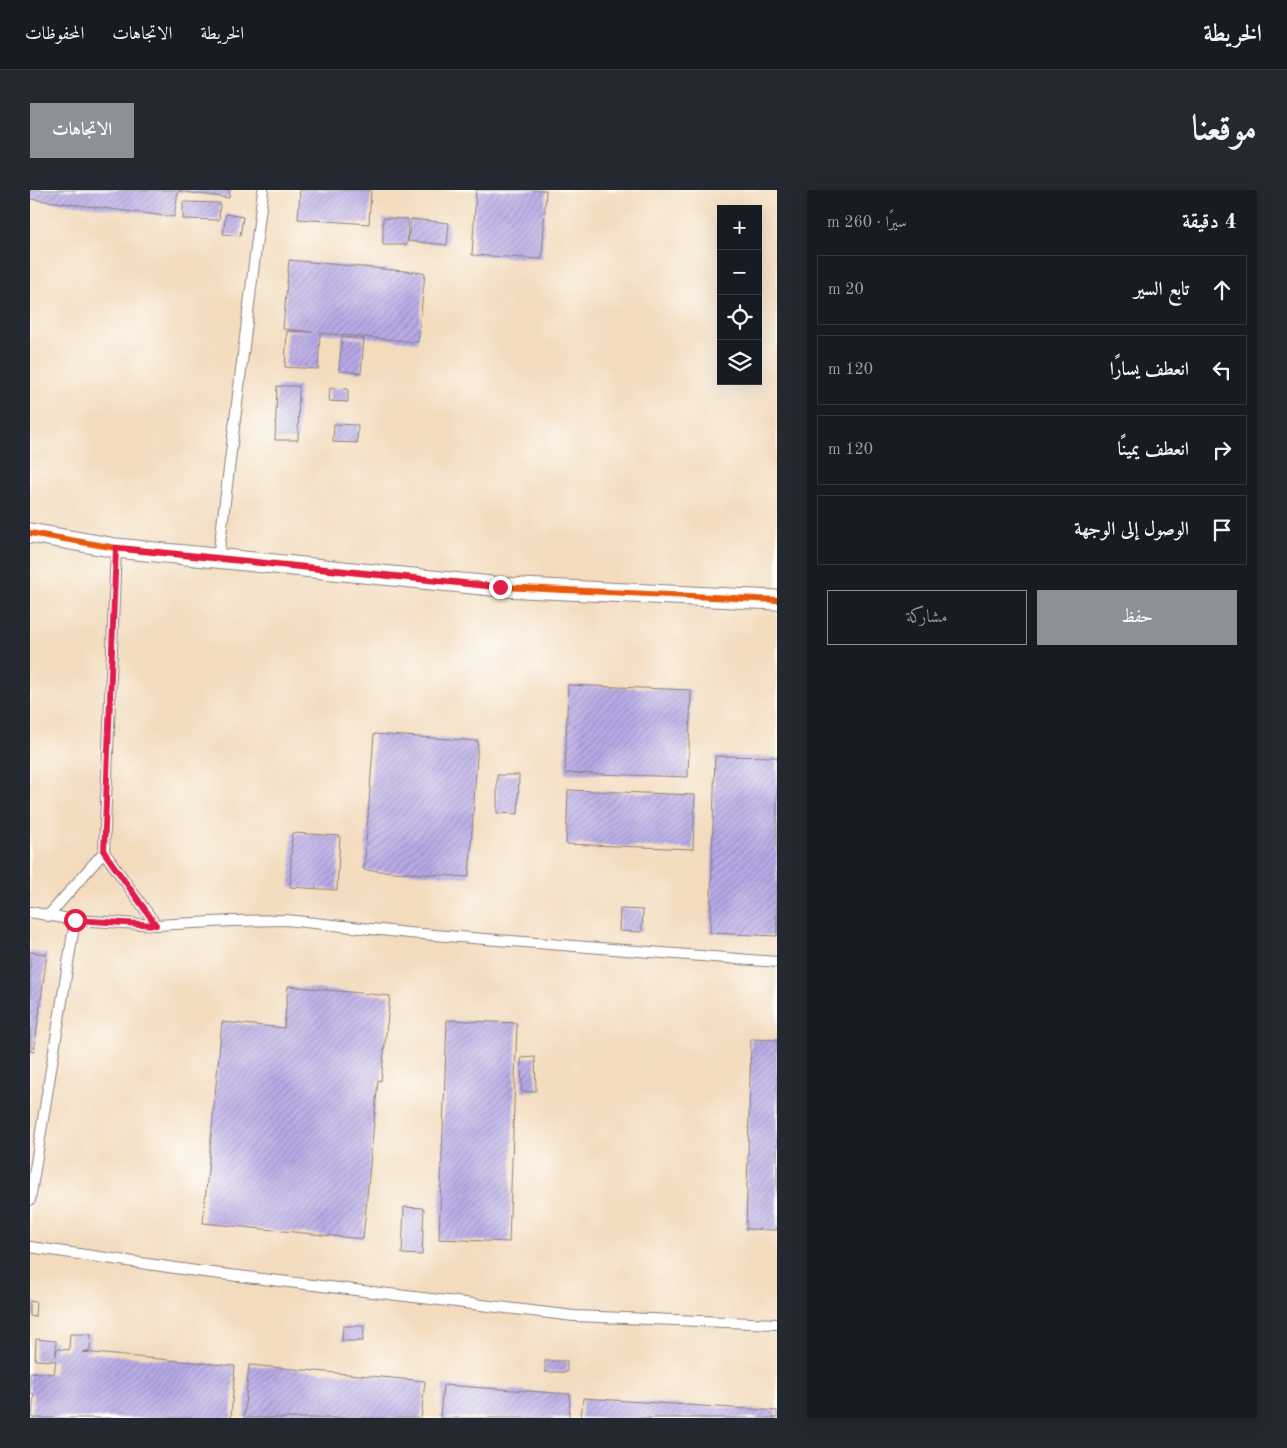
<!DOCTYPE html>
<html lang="ar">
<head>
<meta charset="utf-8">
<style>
	body { margin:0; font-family:"Old Standard TT",Amiri,serif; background:#242831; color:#f1f3f6; direction:rtl }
	.controls { position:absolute; right:15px; top:15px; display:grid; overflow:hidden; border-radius:0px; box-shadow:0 5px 20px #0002 }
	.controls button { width:45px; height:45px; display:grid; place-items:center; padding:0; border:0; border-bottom:1px solid #363941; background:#171b24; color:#f1f3f6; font:25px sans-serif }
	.stop { position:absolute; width:15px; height:15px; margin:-11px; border:4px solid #e11d48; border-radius:50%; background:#fff }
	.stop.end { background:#e11d48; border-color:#fff; box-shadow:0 1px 5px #0008 }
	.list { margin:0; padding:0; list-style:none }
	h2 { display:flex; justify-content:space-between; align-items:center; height:65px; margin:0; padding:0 20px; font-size:21px }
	h2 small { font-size:16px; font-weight:400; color:#9ea1a6 }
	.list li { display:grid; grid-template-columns:32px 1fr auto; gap:15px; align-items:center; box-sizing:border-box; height:70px; margin:0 10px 10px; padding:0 10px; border:1px solid #363941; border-radius:0px }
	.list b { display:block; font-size:19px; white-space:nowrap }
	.list em { font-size:16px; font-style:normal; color:#9ea1a6 }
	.actions { display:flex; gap:10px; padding:15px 20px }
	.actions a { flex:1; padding:11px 0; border:1px solid #8c9099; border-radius:0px; text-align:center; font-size:18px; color:#8c9099 }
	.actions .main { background:#8c9099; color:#fff }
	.icon { flex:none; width:28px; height:28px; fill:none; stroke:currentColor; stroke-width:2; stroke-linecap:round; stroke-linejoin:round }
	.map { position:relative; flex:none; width:747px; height:1228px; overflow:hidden; direction:ltr; border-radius:0px }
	header { display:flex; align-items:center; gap:30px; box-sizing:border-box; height:70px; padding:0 25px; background:#171b24; border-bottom:1px solid #363941 }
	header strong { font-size:24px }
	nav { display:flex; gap:28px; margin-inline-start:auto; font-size:18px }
	.intro { display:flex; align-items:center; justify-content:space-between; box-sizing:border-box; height:120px; padding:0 30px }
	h1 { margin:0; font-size:35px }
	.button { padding:12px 22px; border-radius:0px; background:#8c9099; color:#fff; font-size:18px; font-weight:700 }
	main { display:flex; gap:30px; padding:0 30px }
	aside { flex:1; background:#171b24; border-radius:0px; box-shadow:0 5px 20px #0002 }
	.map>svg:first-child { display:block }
</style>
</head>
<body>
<header>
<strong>الخريطة</strong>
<nav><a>الخريطة</a><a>الاتجاهات</a><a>المحفوظات</a></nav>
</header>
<div class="intro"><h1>موقعنا</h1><a class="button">الاتجاهات</a></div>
<main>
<aside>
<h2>4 دقيقة<small>سيرًا · 260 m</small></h2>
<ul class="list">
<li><svg class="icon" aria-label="ahead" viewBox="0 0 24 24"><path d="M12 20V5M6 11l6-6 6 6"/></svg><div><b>تابع السير</b></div><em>20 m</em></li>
<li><svg class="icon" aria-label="left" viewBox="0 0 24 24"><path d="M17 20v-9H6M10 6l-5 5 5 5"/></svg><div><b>انعطف يسارًا</b></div><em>120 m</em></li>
<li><svg class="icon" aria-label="right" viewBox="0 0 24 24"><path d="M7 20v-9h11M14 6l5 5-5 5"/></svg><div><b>انعطف يمينًا</b></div><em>120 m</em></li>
<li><svg class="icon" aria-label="arrive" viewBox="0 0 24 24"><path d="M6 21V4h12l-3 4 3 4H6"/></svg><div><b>الوصول إلى الوجهة</b></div></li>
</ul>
<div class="actions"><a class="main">حفظ</a><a>مشاركة</a></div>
</aside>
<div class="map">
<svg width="747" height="1228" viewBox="0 0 747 1228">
	<defs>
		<pattern id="building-hatch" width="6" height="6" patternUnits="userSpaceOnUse" patternTransform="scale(1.25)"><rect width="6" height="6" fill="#b8aae6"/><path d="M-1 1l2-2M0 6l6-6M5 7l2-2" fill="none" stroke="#958abc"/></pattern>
	</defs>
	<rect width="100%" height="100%" fill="#fdfcf7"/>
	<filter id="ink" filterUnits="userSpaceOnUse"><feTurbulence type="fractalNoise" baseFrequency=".02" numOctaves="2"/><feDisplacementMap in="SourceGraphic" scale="10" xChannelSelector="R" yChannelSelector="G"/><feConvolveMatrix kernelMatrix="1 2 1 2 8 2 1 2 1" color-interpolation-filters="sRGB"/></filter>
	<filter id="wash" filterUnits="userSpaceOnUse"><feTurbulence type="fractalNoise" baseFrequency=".0096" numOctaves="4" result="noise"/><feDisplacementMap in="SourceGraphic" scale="20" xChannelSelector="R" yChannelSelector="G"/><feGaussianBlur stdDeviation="1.12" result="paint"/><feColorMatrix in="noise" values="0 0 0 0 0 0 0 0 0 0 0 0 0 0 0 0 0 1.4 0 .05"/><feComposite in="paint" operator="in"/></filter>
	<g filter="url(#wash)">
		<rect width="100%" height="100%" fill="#f3dcbe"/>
		<g id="blocks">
			<g fill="url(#building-hatch)">
				<path d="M 0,0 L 200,0 L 199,8 L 148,1 L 144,27 L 0,9 Z"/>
				<path d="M 270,0 L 341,0 L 339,34 L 268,29 Z"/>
				<path d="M 446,0 L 516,0 L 512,69 L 442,65 Z"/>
				<path d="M 153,12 L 190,13 L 189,30 L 153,29 Z"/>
				<path d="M 196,24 L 213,27 L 210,46 L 193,44 Z"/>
				<path d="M 353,28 L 378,29 L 377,55 L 353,55 Z"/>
				<path d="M 381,29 L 419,33 L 417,55 L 378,51 Z"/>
				<path d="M 259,70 L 395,83 L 388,152 L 290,143 L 288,179 L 255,177 L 257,141 L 282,142 L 253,139 Z"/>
				<path d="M 312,147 L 334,149 L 331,183 L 309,181 Z"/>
				<path d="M 247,196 L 269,196 L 268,250 L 245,250 Z"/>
				<path d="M 300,198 L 318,199 L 318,212 L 299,211 Z"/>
				<path d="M 304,234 L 328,235 L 327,253 L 303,252 Z"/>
				<path d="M 538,495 L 661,500 L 658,587 L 535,583 Z"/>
				<path d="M 344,544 L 448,551 L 439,687 L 334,680 Z"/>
				<path d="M 685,566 L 747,567 L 747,746 L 680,743 Z"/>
				<path d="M 467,585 L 489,585 L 488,624 L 467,623 Z"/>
				<path d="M 538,600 L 665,605 L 663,659 L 536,654 Z"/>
				<path d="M 262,643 L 310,646 L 307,700 L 260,697 Z"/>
				<path d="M 590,719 L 613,720 L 612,742 L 589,741 Z"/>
				<path d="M 0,762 L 17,764 L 4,862 L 0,861 Z"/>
				<path d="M 258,796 L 360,806 L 351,891 L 348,890 L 333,1049 L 173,1033 L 192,832 L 254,838 Z"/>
				<path d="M 417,830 L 487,833 L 479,1052 L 409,1049 Z"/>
				<path d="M 721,849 L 747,850 L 747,1040 L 716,1039 Z"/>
				<path d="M 505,867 L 506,901 L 492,902 L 491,868 Z"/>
				<path d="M 374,1017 L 394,1018 L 392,1065 L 372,1064 Z"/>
				<path d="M 0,1111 L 6,1112 L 5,1127 L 0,1126 Z"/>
				<path d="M 313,1136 L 334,1136 L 333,1151 L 312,1151 Z"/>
				<path d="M 40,1144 L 61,1144 L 60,1161 L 52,1162 L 205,1176 L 201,1228 L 2,1228 L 4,1204 L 0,1203 L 0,1182 L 24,1184 L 26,1171 L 5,1170 L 6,1149 L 26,1151 L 26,1166 L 27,1159 L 39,1160 Z"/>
				<rect x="515" y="1171" width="22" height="11"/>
				<path d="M 219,1175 L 395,1191 L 391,1228 L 214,1228 Z"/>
				<path d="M 413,1195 L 540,1204 L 539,1228 L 410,1228 Z"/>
				<path d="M 553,1208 L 747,1221 L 747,1228 L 551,1228 Z"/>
			</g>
		</g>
	</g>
	<g filter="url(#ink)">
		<use href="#blocks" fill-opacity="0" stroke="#8a7f7c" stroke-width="1"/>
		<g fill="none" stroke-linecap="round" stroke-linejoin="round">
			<defs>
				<g id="lane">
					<path d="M 86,358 L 74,662 L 126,735"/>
					<path d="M 188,369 L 233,0"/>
					<path d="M 0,722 L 45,730 L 126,735 L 202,731 L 256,730 L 379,743 L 747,772"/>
					<path d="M 18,726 L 74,662"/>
					<path d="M 0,1010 L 45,730"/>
					<path d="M 0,1057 L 166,1081 L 544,1126 L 747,1134"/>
				</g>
				<path id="street" d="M 0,343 L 86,358 L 471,397 L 747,410"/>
			</defs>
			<use href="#lane" stroke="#8a7f7c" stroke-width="12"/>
			<use href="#street" stroke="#8a7f7c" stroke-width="21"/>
			<use href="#lane" stroke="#fff" stroke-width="10"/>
			<use href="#street" stroke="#fff" stroke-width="19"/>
			<defs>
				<path id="cycleway" d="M 0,343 L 86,358 L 471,397 L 747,410"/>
			</defs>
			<use href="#cycleway" stroke="#fdfcf7" stroke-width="9"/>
			<use href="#cycleway" stroke="#e8590c" stroke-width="6"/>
		</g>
	</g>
	<g fill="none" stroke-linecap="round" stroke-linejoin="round" filter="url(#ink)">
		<path stroke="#e11d48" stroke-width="6" d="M 45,730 L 126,735 L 74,662 L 86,358 L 470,397"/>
	</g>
</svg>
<div class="controls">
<button>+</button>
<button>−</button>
<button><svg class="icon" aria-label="locate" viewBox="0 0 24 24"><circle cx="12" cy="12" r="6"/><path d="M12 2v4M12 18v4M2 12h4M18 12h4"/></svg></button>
<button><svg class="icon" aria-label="layers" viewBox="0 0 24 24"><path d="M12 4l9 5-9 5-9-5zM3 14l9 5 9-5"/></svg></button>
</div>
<div class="stop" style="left:45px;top:730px"></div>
<div class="stop end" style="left:470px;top:397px"></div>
</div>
</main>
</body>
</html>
